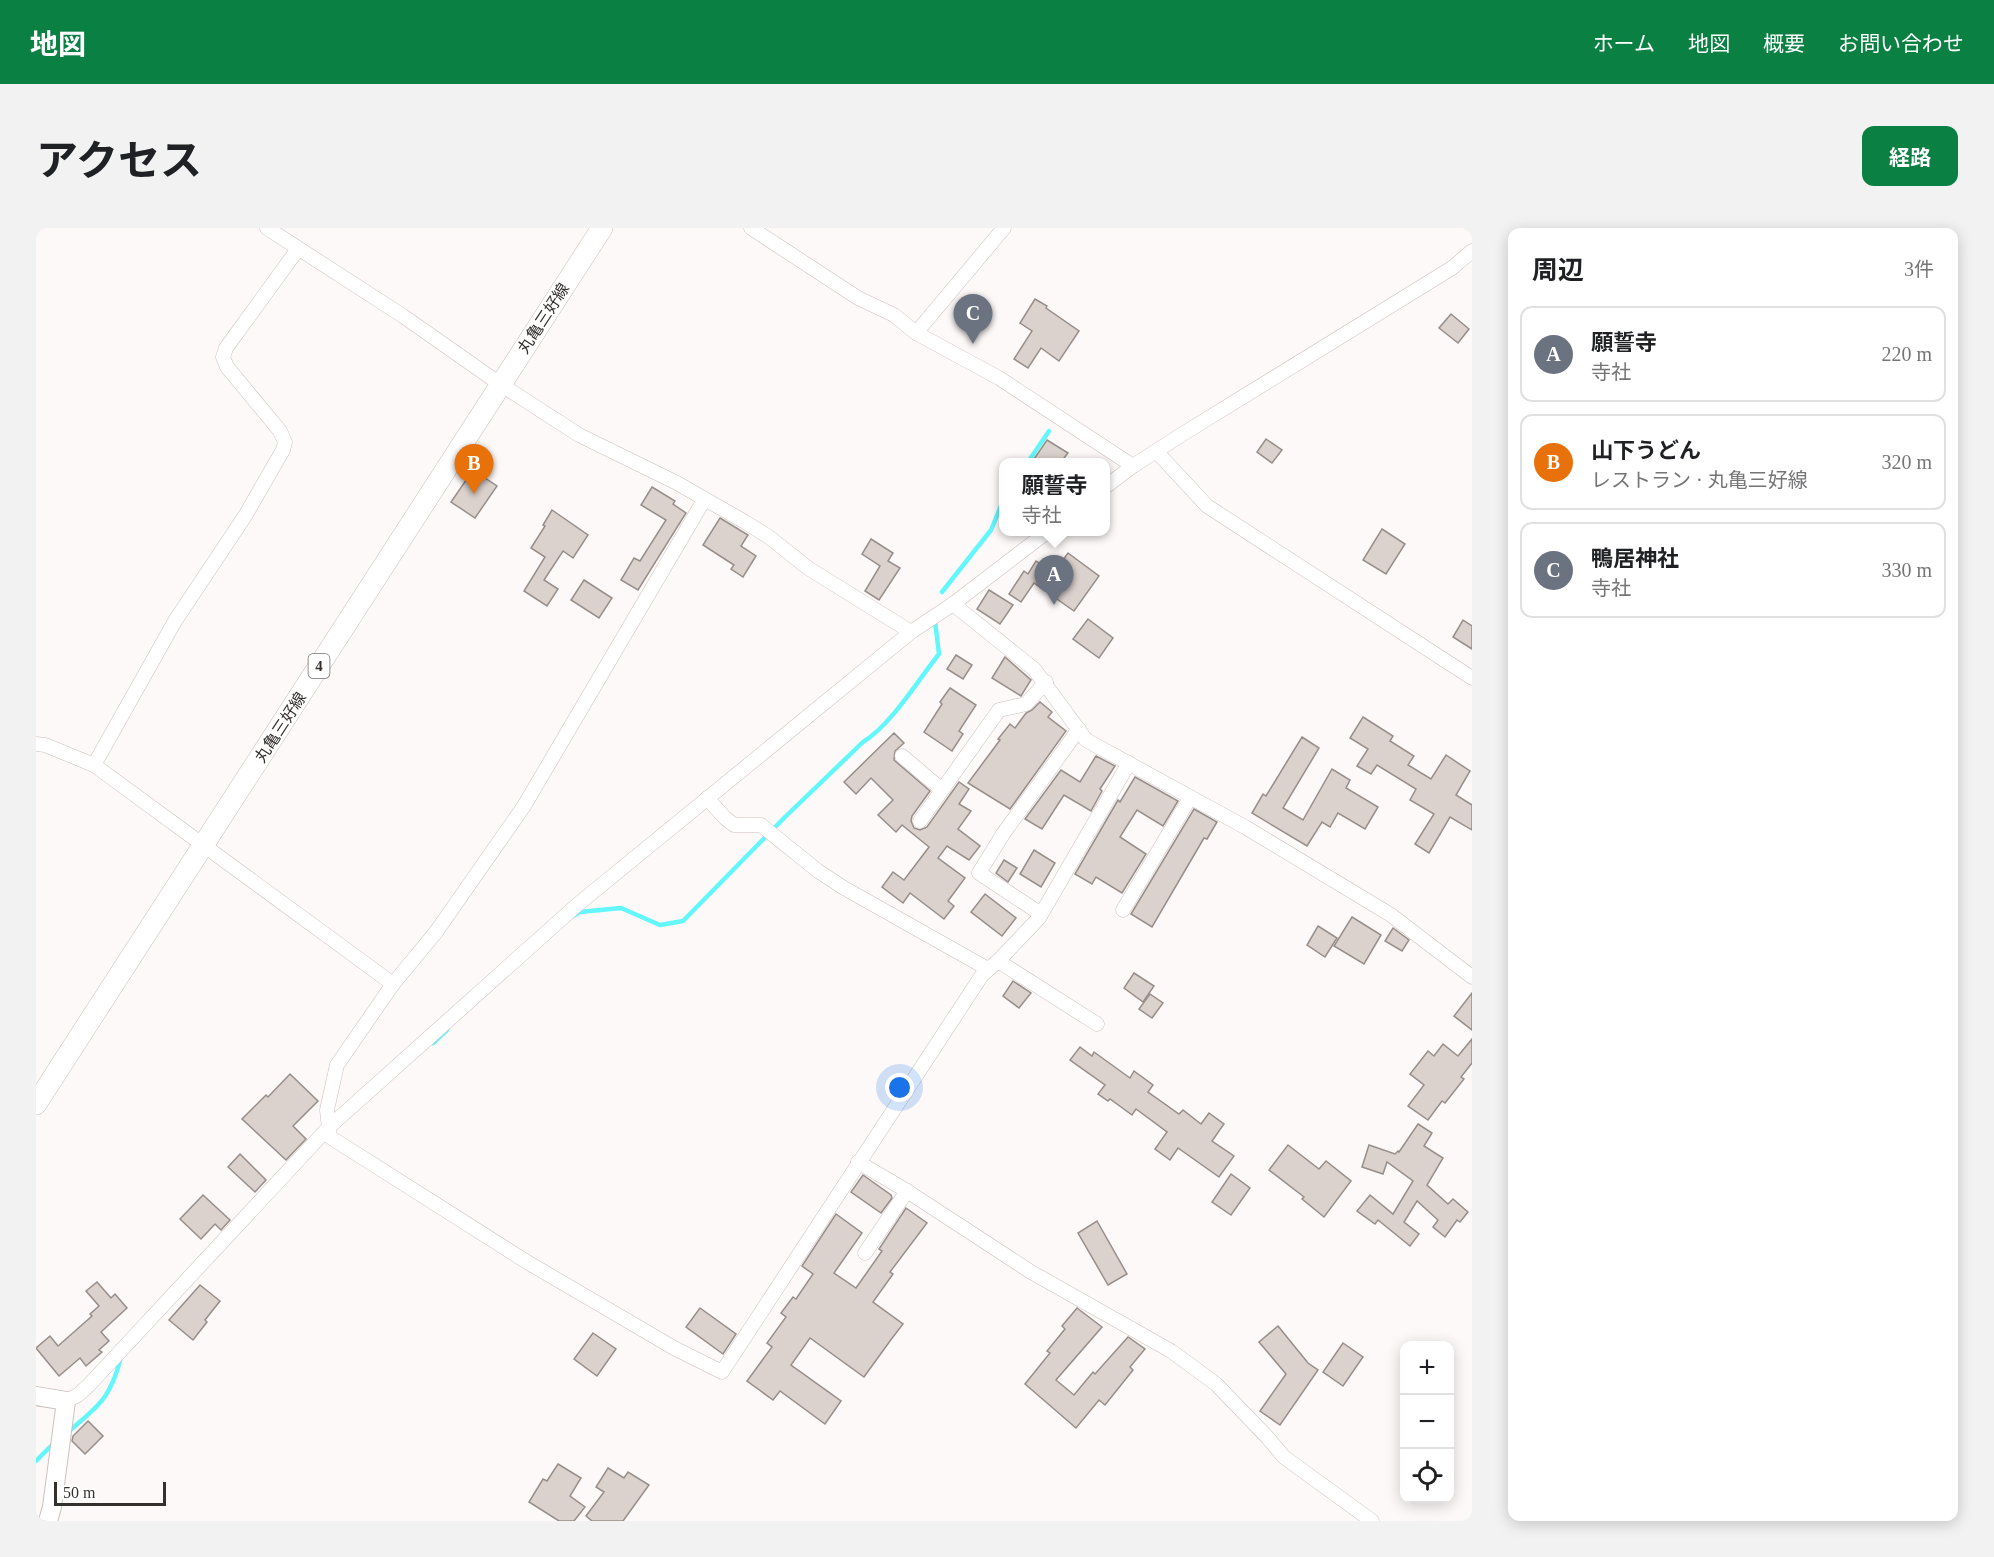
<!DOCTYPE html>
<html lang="ja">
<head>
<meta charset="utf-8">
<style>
	body { margin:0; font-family:"Times New Roman","Noto Sans JP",serif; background:#f2f2f2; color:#202124 }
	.controls { position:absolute; right:18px; bottom:18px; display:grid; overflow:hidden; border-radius:12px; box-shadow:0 3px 15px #0003 }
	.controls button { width:54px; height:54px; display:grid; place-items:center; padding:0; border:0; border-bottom:2px solid #e0e0e0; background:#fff; color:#202124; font:30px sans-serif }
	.scale { position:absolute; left:18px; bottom:15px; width:112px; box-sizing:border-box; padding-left:6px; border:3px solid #34302e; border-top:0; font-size:16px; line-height:21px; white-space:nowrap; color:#34302e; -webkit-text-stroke:4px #fff; paint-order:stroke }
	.you { position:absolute; left:864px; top:860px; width:21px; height:21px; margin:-15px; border:4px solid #fff; border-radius:50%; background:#1a73e8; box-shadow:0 0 0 9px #1a73e833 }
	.badge { display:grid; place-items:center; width:39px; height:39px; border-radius:50%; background:#0b8043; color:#fff; font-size:20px; font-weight:700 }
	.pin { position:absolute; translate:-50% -50px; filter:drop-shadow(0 2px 3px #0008) }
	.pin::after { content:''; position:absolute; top:32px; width:21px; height:18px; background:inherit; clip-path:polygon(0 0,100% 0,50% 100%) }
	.popup { position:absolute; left:963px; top:230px; width:111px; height:78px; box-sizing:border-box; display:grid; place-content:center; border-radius:12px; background:#fff; filter:drop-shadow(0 2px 4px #0005); font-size:20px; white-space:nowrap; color:#757577 }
	.popup b { font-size:22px; color:#202124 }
	.popup::after { content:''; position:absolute; left:50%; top:100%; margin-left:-12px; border:12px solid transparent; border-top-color:#fff }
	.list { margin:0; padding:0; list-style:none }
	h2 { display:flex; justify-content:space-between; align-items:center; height:78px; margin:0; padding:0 24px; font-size:26px }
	h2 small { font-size:20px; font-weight:400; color:#757577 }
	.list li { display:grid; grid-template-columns:39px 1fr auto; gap:18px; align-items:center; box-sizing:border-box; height:96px; margin:0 12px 12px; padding:0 12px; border:2px solid #e0e0e0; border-radius:12px }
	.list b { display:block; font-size:22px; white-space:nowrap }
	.list p { margin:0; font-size:20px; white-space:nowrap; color:#757577 }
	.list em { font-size:20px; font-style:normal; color:#757577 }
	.icon { flex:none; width:33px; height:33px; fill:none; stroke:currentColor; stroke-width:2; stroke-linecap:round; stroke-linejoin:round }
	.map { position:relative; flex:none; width:1436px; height:1293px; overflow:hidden; border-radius:12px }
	header { display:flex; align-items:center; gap:36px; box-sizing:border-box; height:84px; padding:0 30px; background:#0b8043; color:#fff }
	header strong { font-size:28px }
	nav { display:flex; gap:33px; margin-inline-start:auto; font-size:21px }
	.intro { display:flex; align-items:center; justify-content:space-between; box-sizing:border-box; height:144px; padding:0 36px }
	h1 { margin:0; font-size:42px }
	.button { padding:15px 27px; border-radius:12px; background:#0b8043; color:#fff; font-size:21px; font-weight:700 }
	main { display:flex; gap:36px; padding:0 36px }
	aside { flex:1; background:#fff; border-radius:12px; box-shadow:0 3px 15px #0003 }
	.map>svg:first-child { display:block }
</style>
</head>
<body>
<header>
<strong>地図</strong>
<nav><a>ホーム</a><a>地図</a><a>概要</a><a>お問い合わせ</a></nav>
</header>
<div class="intro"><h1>アクセス</h1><a class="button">経路</a></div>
<main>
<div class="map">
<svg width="1436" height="1293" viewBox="0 0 1436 1293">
	<rect width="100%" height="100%" fill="#fdf9f8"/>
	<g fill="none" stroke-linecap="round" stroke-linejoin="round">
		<g stroke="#63f7fb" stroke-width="4.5">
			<path d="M 992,234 L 1013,203"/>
			<path d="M 906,364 L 955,302 L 967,273"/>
			<path d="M 537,688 L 544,684 L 585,680 L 624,697 L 647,693 L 748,590 L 827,514 C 855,497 882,452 903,426 L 899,393"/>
			<path d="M 397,815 L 411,802"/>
			<path d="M 31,1205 C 63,1177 74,1172 85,1129"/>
			<path d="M 0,1233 L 17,1216"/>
		</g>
	</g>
	<g fill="#dbd1cd" stroke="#978e8a" stroke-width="1.5">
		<path d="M 999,71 L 1011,78 L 1010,80 L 1043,103 L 1023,133 L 1005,120 L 992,140 L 978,131 L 996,103 L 984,95 Z"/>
		<path d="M 1415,86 L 1433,101 L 1422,115 L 1403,100 Z"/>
		<path d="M 1230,211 L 1246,222 L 1236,235 L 1221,224 Z"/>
		<path d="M 1011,212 L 1032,225 L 1025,234 L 996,234 Z"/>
		<path d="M 437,242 L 461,258 L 439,290 L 415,274 Z"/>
		<path d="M 616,259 L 639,273 L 637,276 L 650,285 L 602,362 L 585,352 L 598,330 L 604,333 L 630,292 L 605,277 Z"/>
		<path d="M 516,282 L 552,307 L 537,330 L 527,323 L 508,352 L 522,361 L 511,378 L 488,363 L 509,329 L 495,320 L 509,298 L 507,297 Z"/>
		<path d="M 684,290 L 712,307 L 705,318 L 720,328 L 707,349 L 695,341 L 698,337 L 667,317 Z"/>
		<path d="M 1346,301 L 1369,316 L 1350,346 L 1327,332 Z"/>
		<path d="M 835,311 L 857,325 L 852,333 L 864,340 L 843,372 L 829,363 L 844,338 L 826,326 Z"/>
		<path d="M 1032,325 L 1063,348 L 1038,383 L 998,355 L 985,374 L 973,366 L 988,343 L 992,346 L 1000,333 L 1018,344 Z"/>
		<path d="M 548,352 L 576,370 L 563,390 L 535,372 Z"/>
		<path d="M 953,362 L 977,377 L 964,396 L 941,381 Z"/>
		<path d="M 1052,391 L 1077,410 L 1063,430 L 1037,411 Z"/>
		<path d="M 1427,392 L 1436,398 L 1436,421 L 1417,409 Z"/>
		<path d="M 920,427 L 936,437 L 927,451 L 911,441 Z"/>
		<path d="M 969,429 L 995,452 L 985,468 L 956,450 Z"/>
		<path d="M 914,460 L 940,477 L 923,503 L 927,506 L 916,523 L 888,504 L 906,476 L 904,474 Z"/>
		<path d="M 1004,474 L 1016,484 L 1012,489 L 1030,503 L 974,581 L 932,555 L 964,512 L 962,511 L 974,496 L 979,500 L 990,485 L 996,482 Z"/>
		<path d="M 1327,489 L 1357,508 L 1354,513 L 1378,528 L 1372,537 L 1395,551 L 1410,527 L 1434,543 L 1420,567 L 1436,577 L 1436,602 L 1414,589 L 1393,625 L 1379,616 L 1398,586 L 1374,572 L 1380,561 L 1341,537 L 1335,546 L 1321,538 L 1332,521 L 1314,510 Z"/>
		<path d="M 858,505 L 868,515 L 859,523 L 858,532 L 894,563 L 876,588 L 875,593 L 878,600 L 884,602 L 891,599 L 923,554 L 933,561 L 923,576 L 935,583 L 922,601 L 944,618 L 933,632 L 911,618 L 902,630 L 929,650 L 912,673 L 918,678 L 908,691 L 874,665 L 867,675 L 846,659 L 857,644 L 868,652 L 893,619 L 866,597 L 860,604 L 842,587 L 857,572 L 835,550 L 820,566 L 808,554 Z"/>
		<path d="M 1266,509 L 1283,520 L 1247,580 L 1267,592 L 1296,541 L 1314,552 L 1310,560 L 1342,579 L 1329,601 L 1302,585 L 1294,599 L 1286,594 L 1271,618 L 1216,585 L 1227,566 L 1230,568 Z"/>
		<path d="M 1060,528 L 1079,538 L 1064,561 L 1066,563 L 1055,583 L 1028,567 L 1006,601 L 989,591 L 1025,542 L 1044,554 Z"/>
		<path d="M 1099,549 L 1142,573 L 1127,598 L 1101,582 L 1084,609 L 1110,626 L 1086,665 L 1060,649 L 1056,656 L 1039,646 L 1082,572 L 1084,574 Z"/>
		<path d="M 1158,581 L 1181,594 L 1171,611 L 1168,610 L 1116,699 L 1095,686 Z"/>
		<path d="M 998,622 L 1019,635 L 1005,659 L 984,646 Z"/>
		<path d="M 968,632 L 981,640 L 972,654 L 960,645 Z"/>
		<path d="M 949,666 L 980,690 L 966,708 L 935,684 Z"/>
		<path d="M 1316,689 L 1345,707 L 1328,736 L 1298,718 Z"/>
		<path d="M 1282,698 L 1301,710 L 1289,729 L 1271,717 Z"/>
		<path d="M 1357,700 L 1373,712 L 1366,723 L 1349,713 Z"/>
		<path d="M 1098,745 L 1118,758 L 1107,774 L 1088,760 Z"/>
		<path d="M 977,753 L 995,765 L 983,780 L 967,768 Z"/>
		<path d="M 1436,765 L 1436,802 L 1418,788 Z"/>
		<path d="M 1114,766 L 1127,775 L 1116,790 L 1103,781 Z"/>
		<path d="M 1436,811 L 1436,835 L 1425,849 L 1428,851 L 1409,875 L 1406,873 L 1392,892 L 1372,878 L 1388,857 L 1374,846 L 1392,823 L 1398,828 L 1407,816 L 1422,828 Z"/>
		<path d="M 1044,819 L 1056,828 L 1058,824 L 1094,850 L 1098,843 L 1117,857 L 1112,864 L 1143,886 L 1147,882 L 1165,896 L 1173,885 L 1188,896 L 1176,913 L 1198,928 L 1183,949 L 1142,920 L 1134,932 L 1119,921 L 1131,904 L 1100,881 L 1096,887 L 1074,871 L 1072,873 L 1062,866 L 1069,857 L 1034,832 Z"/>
		<path d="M 254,846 L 282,873 L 257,898 L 270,911 L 250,932 L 206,891 L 230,867 L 232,869 Z"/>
		<path d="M 1382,896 L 1396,905 L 1388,918 L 1407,930 L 1391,957 L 1412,976 L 1417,971 L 1432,984 L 1424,994 L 1421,992 L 1409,1009 L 1397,999 L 1402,992 L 1381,973 L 1368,994 L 1383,1006 L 1374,1018 L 1342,992 L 1339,996 L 1321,983 L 1334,967 L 1357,986 L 1377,953 L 1351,934 L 1347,946 L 1326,939 L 1333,917 L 1359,926 L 1362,923 L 1363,924 Z"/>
		<path d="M 1252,917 L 1283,941 L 1290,933 L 1315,953 L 1288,989 L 1266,971 L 1268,969 L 1233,942 Z"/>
		<path d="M 204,926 L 230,952 L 219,964 L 192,939 Z"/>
		<path d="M 1195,946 L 1214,960 L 1195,987 L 1176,974 Z"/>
		<path d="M 827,947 L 855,967 L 856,970 L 845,985 L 815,964 Z"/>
		<path d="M 167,967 L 194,992 L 185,1002 L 179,996 L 165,1011 L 144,991 Z"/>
		<path d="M 870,980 L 891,995 L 854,1044 L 857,1046 L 837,1074 L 867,1096 L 854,1113 L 828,1149 L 774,1110 L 755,1137 L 805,1173 L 789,1196 L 744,1163 L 737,1172 L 711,1153 L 736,1119 L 731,1115 L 750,1089 L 745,1085 L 757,1069 L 760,1071 L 777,1046 L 766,1038 L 800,986 L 826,1005 L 798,1045 L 820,1060 L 846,1023 L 843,1021 Z"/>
		<path d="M 1061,993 L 1091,1046 L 1072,1057 L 1042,1005 Z"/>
		<path d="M 61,1054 L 75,1070 L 79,1066 L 91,1080 L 65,1104 L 73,1113 L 63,1122 L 66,1124 L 50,1138 L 44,1130 L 23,1148 L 0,1120 L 14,1108 L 22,1118 L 56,1088 L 54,1086 L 63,1078 L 50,1063 Z"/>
		<path d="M 164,1057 L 184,1073 L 169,1092 L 171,1094 L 157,1112 L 133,1092 Z"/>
		<path d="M 664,1080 L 700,1106 L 687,1126 L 650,1099 Z"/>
		<path d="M 1041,1080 L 1066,1099 L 1020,1152 L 1038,1167 L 1057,1144 L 1059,1146 L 1092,1109 L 1109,1121 L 1094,1139 L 1097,1142 L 1069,1177 L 1063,1172 L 1040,1200 L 989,1156 L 1014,1125 L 1011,1123 L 1029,1101 L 1026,1098 Z"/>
		<path d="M 1242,1098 L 1272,1135 L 1282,1142 L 1244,1197 L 1224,1183 L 1250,1146 L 1223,1114 Z"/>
		<path d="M 557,1105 L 580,1121 L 561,1148 L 538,1131 Z"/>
		<path d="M 1307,1115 L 1327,1129 L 1307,1158 L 1287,1144 Z"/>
		<path d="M 52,1193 L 67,1208 L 49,1226 L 36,1213 L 37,1208 Z"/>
		<path d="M 522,1236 L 545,1250 L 534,1268 L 549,1279 L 538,1293 L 523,1293 L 493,1274 L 507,1251 L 511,1253 Z"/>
		<path d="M 572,1240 L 588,1250 L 592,1244 L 613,1257 L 587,1293 L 556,1293 L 550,1288 L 568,1264 L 560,1259 Z"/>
	</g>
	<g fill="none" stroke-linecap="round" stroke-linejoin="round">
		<defs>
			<g id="street">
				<path d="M 231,0 L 367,88 L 464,156 L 543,207 L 641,255 L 709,294 L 733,309 L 772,340 L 875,404"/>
				<path d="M 715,0 L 822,70 L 858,87 L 880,105 L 963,150 L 1097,238"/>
				<path d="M 880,105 L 968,0"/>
				<path d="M 1120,223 L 1171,278 L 1436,450"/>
				<path d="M 1069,259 L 1097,238 L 1145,207 L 1416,40 L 1436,23"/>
				<path d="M 668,272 L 488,578 L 400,704 L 357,756 L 301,837 L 291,882 L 294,909 L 491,1034 L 638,1120 L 686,1144 L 946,747 L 962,733 L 1003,690 L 1093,535"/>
				<path d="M 917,376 L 998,441 L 1050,512 L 1209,599 L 1355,687 L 1436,749"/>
				<path d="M 0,516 L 9,517 L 58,537 L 357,756"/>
				<path d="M 866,528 L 905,561"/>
				<path d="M 58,537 L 139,393 L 209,288 L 247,222 L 249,214 L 244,203 L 191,139 L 187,129 L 190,120 L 262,21"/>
				<path d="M 671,570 L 689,590 L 698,597 L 725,597 L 782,643 L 808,660 L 952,741"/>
				<path d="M 884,593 L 963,482 L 990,476 L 1010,454"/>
				<path d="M 1087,682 L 1154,570"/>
				<path d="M 1005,686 L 943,645 L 967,606 L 1043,501"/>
				<path d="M 962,733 L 1061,796"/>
				<path d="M 822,934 L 871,963 L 995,1044 L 1135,1123 L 1180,1156 L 1232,1210 L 1248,1229 L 1336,1293"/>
				<path d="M 829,1025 L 871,963"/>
				<path d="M 30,1173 L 42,1167 L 52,1158 L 293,899 L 541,677 L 875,404 L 917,376 L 1011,304"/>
			</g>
			<path id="secondary" d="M 0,1168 L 30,1173 L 16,1279 L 12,1293"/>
			<path id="primary" d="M 0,876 L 566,0"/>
		</defs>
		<use href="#street" stroke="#cac0bd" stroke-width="15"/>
		<use href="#secondary" stroke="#cac0bd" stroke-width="20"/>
		<use href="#primary" stroke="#cac0bd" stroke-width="22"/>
		<use href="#street" stroke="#fff" stroke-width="14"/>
		<use href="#secondary" stroke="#fff" stroke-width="18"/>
		<use href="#primary" stroke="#fff" stroke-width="21"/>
	</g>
	<g text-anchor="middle" stroke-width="4.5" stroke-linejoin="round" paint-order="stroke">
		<rect fill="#fff" stroke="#716e6d" stroke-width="1.5" x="272.5" y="426" width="21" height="24" rx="4.5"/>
		<g font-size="15" font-weight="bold" fill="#34302e">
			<text x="283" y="443">4</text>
		</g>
		<g font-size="16" fill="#34302e" stroke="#fff">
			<text transform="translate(507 90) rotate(-57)" y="6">丸亀三好線</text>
			<text transform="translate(244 499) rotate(-57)" y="6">丸亀三好線</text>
		</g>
	</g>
</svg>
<div class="controls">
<button>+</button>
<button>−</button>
<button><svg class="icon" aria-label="locate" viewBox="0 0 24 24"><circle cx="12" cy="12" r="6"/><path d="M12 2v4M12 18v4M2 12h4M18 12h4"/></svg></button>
</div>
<div class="scale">50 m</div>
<div class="you"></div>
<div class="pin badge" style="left:1018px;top:377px;background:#6b7280">A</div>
<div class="popup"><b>願誓寺</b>寺社</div>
<div class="pin badge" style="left:438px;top:266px;background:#e8710a">B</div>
<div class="pin badge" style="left:937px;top:116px;background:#6b7280">C</div>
</div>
<aside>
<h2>周辺<small>3件</small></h2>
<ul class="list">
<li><span class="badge" style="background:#6b7280">A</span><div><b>願誓寺</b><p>寺社</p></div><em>220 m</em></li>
<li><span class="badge" style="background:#e8710a">B</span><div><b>山下うどん</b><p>レストラン · 丸亀三好線</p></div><em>320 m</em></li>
<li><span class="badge" style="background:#6b7280">C</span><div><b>鴨居神社</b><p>寺社</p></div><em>330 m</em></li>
</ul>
</aside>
</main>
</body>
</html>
